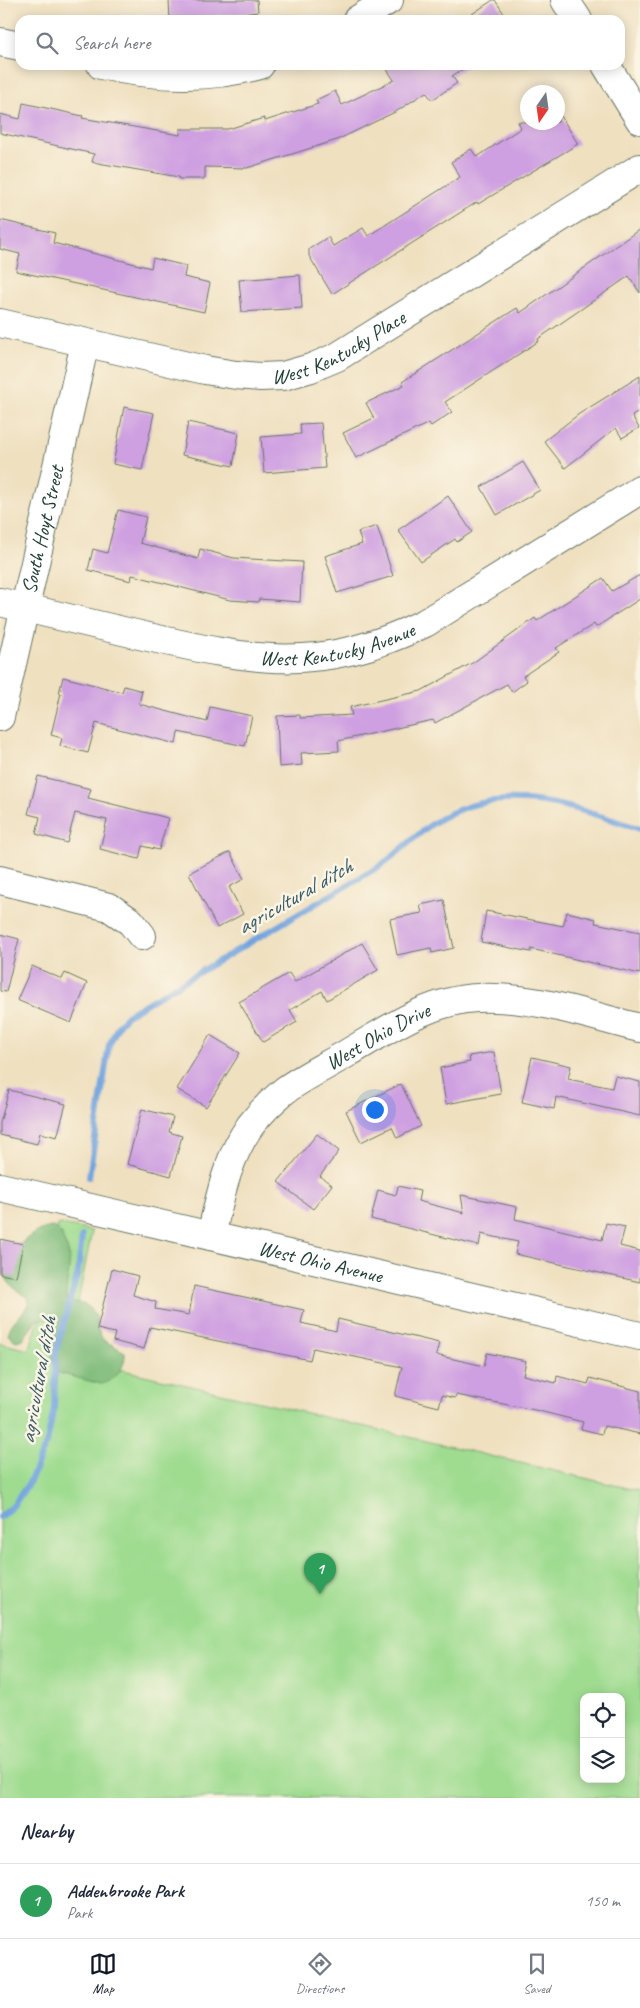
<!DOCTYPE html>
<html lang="en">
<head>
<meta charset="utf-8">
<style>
	body { margin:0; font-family:Caveat,sans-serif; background:#f6f6f7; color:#1f2937 }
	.controls { position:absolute; right:15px; bottom:15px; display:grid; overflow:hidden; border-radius:10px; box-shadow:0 2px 12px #0003 }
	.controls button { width:45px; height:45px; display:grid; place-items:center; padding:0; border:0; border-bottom:1px solid #e0e1e3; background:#fff; color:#1f2937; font:25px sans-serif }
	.compass { position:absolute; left:520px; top:85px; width:45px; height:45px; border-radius:50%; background:#fff; box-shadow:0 2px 12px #0003; rotate:193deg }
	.you { position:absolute; left:374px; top:1109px; width:18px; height:18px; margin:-12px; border:4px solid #fff; border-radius:50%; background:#1a73e8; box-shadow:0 0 0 8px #1a73e833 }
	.badge { display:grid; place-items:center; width:32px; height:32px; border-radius:50%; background:#111827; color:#fff; font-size:16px; font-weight:700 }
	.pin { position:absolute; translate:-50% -41px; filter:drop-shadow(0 1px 2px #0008) }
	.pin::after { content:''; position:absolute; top:26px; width:18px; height:15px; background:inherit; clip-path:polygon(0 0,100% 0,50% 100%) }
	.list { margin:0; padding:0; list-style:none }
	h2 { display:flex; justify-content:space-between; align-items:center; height:65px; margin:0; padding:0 20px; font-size:21px }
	h2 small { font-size:16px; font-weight:400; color:#747a83 }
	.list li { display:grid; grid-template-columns:32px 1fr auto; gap:15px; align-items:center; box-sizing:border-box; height:75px; padding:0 20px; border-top:1px solid #e0e1e3 }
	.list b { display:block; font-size:19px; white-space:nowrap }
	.list p { margin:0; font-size:16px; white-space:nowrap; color:#747a83 }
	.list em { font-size:16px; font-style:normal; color:#747a83 }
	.icon { flex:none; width:28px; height:28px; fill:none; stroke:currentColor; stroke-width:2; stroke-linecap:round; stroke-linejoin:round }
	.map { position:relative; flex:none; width:640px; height:1798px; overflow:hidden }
	.search { position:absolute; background:#fff; box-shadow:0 2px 12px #0003; left:15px; right:15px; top:15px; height:55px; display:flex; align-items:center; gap:12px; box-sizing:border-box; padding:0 18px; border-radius:15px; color:#747a83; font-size:19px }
	.sheet { height:140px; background:#fff }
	nav { display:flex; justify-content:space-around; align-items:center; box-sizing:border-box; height:70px; border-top:1px solid #e0e1e3; background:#fff; font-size:14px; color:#747a83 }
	nav a { display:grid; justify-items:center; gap:2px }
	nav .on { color:#111827 }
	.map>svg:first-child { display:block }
</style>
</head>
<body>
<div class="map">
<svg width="640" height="1798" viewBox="0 0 640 1798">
	<rect width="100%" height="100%" fill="#fcf5e5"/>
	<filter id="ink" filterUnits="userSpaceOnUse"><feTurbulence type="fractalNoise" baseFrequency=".02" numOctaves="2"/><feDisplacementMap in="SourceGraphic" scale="10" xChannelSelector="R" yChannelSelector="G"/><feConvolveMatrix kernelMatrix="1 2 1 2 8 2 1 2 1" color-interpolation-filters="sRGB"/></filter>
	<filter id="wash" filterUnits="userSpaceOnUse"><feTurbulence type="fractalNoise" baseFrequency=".0096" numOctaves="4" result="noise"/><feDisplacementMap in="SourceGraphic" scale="20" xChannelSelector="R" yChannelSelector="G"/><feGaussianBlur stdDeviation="1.12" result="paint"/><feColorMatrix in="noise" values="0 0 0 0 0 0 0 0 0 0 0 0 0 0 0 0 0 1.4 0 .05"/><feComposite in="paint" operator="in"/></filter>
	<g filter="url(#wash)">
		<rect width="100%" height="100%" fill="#efe0c0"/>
		<path fill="#9fdc90" stroke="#5f8c62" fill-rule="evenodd" d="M 58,1224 L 92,1231 L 67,1357 L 640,1491 L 640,1798 L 0,1798 L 0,1343 L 29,1350 L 53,1278 ZM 584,1697 L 621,1697 L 621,1779 L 584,1779 Z"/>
		<path fill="#7fbc7a" stroke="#4f7c57" d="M 51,1227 L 56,1228 L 61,1233 C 62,1241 68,1247 69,1255 C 71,1270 65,1284 66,1299 L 88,1306 L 96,1316 L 98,1330 L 103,1340 L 125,1352 C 126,1366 116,1381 101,1384 L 59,1373 C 47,1355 52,1340 50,1320 L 37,1320 L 23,1339 L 16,1341 L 8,1335 C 11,1316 28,1316 29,1298 C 14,1289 5,1284 3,1265 C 14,1249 30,1231 51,1227 Z"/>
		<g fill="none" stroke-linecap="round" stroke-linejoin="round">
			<g stroke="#73a4de" stroke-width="6">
				<path d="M 89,1177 L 109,1045 L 119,1024 L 130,1013 L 375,869 C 396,856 412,838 432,824 C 498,779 571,806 640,829"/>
				<path d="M 0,1517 L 13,1506 L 30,1481 L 47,1442 L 54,1408 L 56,1351 L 78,1272 L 82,1236"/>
			</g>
		</g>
		<g id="blocks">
			<g fill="#ce9fe1">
				<path d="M 169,0 L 257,0 L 258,12 L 170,20 Z"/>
				<path d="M 495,0 L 508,20 L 463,20 L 493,0 Z"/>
				<path d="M 384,65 L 469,65 L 452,76 L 457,83 L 432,100 L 426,92 L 397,111 L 337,140 L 247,168 L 205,167 L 205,179 L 179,179 L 179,177 L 92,162 L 94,154 L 0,133 L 0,114 L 20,119 L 23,103 L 83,116 L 82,118 L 180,135 L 180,129 L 228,129 L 264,118 L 265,121 L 318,104 L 316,100 L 335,91 L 342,105 L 394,80 Z"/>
				<path d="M 561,116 L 578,144 L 478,204 L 477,202 L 332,294 L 309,256 L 309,249 L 328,237 L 333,246 L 363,228 L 368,236 L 460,177 L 451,162 L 471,149 L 477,157 L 521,128 L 518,122 L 558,122 L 558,119 Z"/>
				<path d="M 0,220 L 55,233 L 53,243 L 151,268 L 153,258 L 186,266 L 184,277 L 210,283 L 204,312 L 16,271 L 20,254 L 0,249 Z"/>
				<path d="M 640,229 L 640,293 L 629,276 L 538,339 L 539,341 L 445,402 L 452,412 L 431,426 L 429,423 L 356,458 L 343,433 L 374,418 L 366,403 L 404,385 L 402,382 L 517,308 L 520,313 Z"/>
				<path d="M 300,275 L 302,308 L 242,312 L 239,280 Z"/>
				<path d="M 640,376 L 640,411 L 632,416 L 639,428 L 622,438 L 616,428 L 565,468 L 544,441 L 579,414 Z"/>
				<path d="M 124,407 L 154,413 L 142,470 L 113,464 Z"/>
				<path d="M 188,422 L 239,433 L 233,466 L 182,455 Z"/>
				<path d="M 321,423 L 325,468 L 264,473 L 261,437 L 301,434 L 300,424 Z"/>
				<path d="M 523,462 L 540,490 L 497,515 L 481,487 Z"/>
				<path d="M 448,496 L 472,532 L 457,542 L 455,539 L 421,562 L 398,530 Z"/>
				<path d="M 118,510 L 146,517 L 140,543 L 198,559 L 200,549 L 234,558 L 302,562 L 300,602 L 259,599 L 258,602 L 230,600 L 132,575 L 131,581 L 88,570 L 93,549 L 107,553 Z"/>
				<path d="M 377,526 L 393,576 L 337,593 L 325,556 L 362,544 L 358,532 Z"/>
				<path d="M 640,575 L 640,599 L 596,627 L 594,624 L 556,648 L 559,652 L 523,676 L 527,681 L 512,692 L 507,684 L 435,723 L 433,720 L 338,741 L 339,751 L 301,753 L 302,765 L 279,767 L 277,716 L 300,715 L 300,718 L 352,715 L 350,707 L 421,691 L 474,662 L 535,618 L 537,621 L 603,578 L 612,591 Z"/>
				<path d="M 63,677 L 122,692 L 124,686 L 142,691 L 139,704 L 207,722 L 210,707 L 252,716 L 245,746 L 178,732 L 176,744 L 96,723 L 88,753 L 60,746 L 62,738 L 51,735 L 61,693 L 59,693 Z"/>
				<path d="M 38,776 L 91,789 L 88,798 L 168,818 L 159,850 L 142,846 L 139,859 L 100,849 L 107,820 L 75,813 L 67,843 L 36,834 L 40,817 L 28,814 Z"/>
				<path d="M 230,852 L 244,879 L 229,887 L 243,914 L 217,928 L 189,873 Z"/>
				<path d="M 444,900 L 454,948 L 432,953 L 431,948 L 397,955 L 390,919 L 422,913 L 420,905 Z"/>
				<path d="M 486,911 L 563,926 L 567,912 L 596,919 L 595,923 L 640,932 L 640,974 L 531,949 L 531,952 L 481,942 Z"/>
				<path d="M 0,934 L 19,939 L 6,992 L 0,991 Z"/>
				<path d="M 362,943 L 378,970 L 327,1000 L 322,991 L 290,1010 L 297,1022 L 263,1042 L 239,1002 L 289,973 L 295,982 Z"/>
				<path d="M 32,966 L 62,979 L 65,973 L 87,983 L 71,1023 L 17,1000 Z"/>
				<path d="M 210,1035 L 240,1053 L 206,1107 L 177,1089 Z"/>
				<path d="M 494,1052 L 501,1094 L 446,1104 L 440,1068 L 470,1062 L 469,1056 Z"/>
				<path d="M 532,1057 L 571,1066 L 568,1079 L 612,1088 L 615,1076 L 640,1082 L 640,1116 L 556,1097 L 554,1109 L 522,1102 Z"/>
				<path d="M 401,1084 L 421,1126 L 397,1138 L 392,1127 L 361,1142 L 346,1111 Z"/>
				<path d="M 9,1090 L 66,1104 L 57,1137 L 40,1133 L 37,1144 L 0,1135 L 0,1123 Z"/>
				<path d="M 142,1109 L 173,1117 L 169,1132 L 182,1136 L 171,1176 L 127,1164 Z"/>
				<path d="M 317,1134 L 339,1151 L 320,1176 L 332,1185 L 313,1209 L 278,1182 Z"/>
				<path d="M 398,1186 L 420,1191 L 418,1201 L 464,1213 L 461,1195 L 517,1207 L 515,1219 L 602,1240 L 606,1223 L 625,1227 L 620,1246 L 640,1251 L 640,1282 L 515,1254 L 518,1242 L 481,1234 L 479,1246 L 371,1219 L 378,1190 L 396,1195 Z"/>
				<path d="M 0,1239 L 23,1244 L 16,1277 L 0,1274 Z"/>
				<path d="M 112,1269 L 138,1276 L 133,1295 L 156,1302 L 155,1309 L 189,1315 L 194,1286 L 304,1310 L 301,1323 L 336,1331 L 338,1319 L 439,1343 L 436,1355 L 484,1366 L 487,1353 L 526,1361 L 523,1375 L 556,1383 L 557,1376 L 588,1384 L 590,1378 L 640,1391 L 640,1434 L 604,1426 L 602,1434 L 581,1429 L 583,1422 L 535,1410 L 456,1395 L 455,1398 L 442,1395 L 439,1407 L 395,1396 L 402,1367 L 313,1348 L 310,1360 L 150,1327 L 144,1349 L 113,1341 L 115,1333 L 97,1329 Z"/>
			</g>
		</g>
	</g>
	<g filter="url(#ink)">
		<use href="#blocks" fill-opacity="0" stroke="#687665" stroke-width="1"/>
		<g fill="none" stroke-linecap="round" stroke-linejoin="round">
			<defs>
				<g id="minor">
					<path d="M 565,0 L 578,20"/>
					<path d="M 357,20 L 389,0"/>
					<path d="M 0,42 L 20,46"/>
					<path d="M 101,65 C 153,77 209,79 260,65"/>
					<path d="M 606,65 L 640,120"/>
					<path id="s1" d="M 0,323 L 205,370 L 236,375 L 261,377 L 283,376 L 311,368 L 337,357 L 640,168"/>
					<path id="s2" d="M 0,602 C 48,613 96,625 144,636 C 254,661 319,675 425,623 L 640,490"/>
					<path id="s3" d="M 0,717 L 85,343"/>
					<path d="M 0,880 L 109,907 L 131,922 L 142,936"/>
					<path id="s4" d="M 0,1187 L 640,1336"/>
					<path id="s5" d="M 211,1236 C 220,1197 227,1159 250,1126 C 260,1113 272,1101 284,1091 C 303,1077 326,1066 346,1054 C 386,1031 429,1000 477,998 C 531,995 587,1015 640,1028"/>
				</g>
			</defs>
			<use href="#minor" stroke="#687665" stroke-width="30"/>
			<use href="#minor" stroke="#fff" stroke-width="28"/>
		</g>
	</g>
	<g text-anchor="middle" stroke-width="5" stroke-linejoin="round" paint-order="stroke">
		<g font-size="21" fill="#1f3d34" stroke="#fcf5e5">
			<text dy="7" stroke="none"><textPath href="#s1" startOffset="351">West Kentucky Place</textPath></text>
			<text dy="7" stroke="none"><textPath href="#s3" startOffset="192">South Hoyt Street</textPath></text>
			<text dy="7" stroke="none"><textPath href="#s2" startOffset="345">West Kentucky Avenue</textPath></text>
			<text dy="7" stroke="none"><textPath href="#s5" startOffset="275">West Ohio Drive</textPath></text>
			<text dy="7" stroke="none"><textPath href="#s4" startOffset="329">West Ohio Avenue</textPath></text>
		</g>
		<g font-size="22" font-style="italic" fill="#385c67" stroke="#fcf5e5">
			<text transform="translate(294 896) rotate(-30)" y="8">agricultural ditch</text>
			<text transform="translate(37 1380) rotate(-80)" y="8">agricultural ditch</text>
		</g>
	</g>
</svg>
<div class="controls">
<button><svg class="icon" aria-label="locate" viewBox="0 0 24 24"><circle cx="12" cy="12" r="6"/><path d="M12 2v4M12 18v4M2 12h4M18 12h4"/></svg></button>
<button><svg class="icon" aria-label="layers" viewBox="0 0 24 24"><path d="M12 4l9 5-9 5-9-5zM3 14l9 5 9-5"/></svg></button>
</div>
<svg class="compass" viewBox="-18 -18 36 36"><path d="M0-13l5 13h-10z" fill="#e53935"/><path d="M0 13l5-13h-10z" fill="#747a83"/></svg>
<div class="you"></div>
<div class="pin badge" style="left:320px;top:1594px;background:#2e9e5b">1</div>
<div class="search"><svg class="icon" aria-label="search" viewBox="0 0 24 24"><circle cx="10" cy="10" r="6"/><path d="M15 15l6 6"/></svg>Search here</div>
</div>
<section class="sheet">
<h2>Nearby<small></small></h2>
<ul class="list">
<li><span class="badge" style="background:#2e9e5b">1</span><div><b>Addenbrooke Park</b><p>Park</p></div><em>150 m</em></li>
</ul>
</section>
<nav>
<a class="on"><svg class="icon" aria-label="map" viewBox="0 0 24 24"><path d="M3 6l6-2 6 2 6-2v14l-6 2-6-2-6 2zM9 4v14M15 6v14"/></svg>Map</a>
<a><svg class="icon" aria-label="directions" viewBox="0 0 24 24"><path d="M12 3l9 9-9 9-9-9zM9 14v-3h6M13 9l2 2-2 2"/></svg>Directions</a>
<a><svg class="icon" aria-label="saved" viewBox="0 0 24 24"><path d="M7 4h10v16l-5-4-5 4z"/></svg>Saved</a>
</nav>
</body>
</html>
